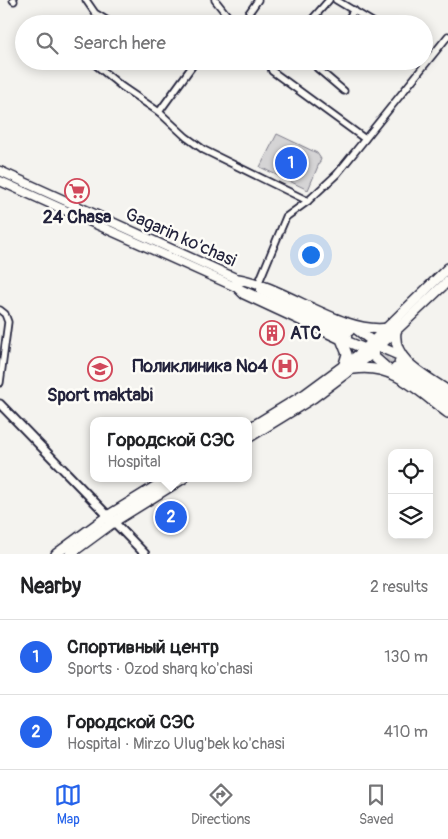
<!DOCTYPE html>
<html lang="en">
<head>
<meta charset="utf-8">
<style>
	body { margin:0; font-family:Pangolin,sans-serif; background:#f6f6f6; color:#202124 }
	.controls { position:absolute; right:15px; bottom:15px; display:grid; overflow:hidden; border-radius:10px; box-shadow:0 2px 12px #0003 }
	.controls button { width:45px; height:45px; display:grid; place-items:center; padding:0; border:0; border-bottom:1px solid #e0e0e0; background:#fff; color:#202124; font:25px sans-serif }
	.you { position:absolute; left:310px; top:254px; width:18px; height:18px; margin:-12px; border:4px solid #fff; border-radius:50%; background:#1a73e8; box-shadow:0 0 0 8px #1a73e833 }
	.badge { display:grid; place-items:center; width:32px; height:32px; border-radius:50%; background:#2563eb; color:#fff; font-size:16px; font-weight:700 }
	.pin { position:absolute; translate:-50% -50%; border:2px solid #fff; box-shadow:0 1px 5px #0006 }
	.popup { position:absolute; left:90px; top:417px; width:162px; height:65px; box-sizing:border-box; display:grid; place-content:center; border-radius:10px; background:#fff; filter:drop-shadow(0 1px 4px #0005); font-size:16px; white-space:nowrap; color:#757577 }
	.popup b { font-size:19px; color:#202124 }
	.popup::after { content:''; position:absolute; left:50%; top:100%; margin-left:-10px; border:10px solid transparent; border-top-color:#fff }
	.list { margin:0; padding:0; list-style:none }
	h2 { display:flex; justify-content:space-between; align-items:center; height:65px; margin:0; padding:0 20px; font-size:21px }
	h2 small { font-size:16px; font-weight:400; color:#757577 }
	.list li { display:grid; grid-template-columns:32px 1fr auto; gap:15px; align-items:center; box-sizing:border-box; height:75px; padding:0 20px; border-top:1px solid #e0e0e0 }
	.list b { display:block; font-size:19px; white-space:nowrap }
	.list p { margin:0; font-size:16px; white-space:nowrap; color:#757577 }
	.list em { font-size:16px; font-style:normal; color:#757577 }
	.icon { flex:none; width:28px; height:28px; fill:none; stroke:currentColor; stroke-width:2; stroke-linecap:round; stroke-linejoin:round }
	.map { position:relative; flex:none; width:448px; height:554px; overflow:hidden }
	.search { position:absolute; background:#fff; box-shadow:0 2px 12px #0003; left:15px; right:15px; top:15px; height:55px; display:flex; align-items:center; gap:12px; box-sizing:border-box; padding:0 18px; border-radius:28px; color:#757577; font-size:19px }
	.sheet { height:215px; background:#fff }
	nav { display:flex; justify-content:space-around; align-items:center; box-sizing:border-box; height:70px; border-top:1px solid #e0e0e0; background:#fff; font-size:14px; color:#757577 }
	nav a { display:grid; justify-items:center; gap:2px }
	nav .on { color:#2563eb }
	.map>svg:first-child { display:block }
</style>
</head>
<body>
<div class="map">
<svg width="448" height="554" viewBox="0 0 448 554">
	<rect width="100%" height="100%" fill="#f4f3ef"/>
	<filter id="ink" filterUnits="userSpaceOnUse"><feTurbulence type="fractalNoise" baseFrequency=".02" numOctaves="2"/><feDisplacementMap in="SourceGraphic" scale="10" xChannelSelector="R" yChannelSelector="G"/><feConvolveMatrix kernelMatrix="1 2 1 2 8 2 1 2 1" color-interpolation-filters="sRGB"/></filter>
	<g filter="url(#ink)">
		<path fill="#d5d4d5" stroke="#7c7b88" d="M 277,134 L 317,153 L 321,159 L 308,190 L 260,167 Z"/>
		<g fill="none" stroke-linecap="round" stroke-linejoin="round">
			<g stroke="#cac9cb" stroke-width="8" stroke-dasharray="8 4" stroke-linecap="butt">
				<path d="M 382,351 L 399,362"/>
				<path d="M 375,353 L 395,368"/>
			</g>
			<defs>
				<g id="minor">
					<path d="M 13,0 L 14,1"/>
					<path d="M 86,0 L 95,13 L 113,24"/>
					<path d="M 215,0 L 234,24"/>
					<path d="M 336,0 L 376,24"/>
					<path d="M 241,24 L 258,0"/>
					<path d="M 308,24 L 329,0"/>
					<path d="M 345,24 L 354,10"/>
					<path d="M 91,61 L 121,86 L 159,112 L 186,137 L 204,150 L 308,201"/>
					<path d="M 276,61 L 271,68 L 272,71 L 365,139"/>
					<path d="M 316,61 L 317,68 L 344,91"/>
					<path d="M 159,112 L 196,61"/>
					<path d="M 259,282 L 286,217 L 308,201 L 337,174 L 448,36"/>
					<path d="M 0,310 L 5,314 L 8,322 L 0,383"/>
				</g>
				<path id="tertiary" d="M 0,404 L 145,554"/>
				<g id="secondary">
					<path d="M 0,171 L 242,281"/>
					<path d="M 0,181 L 347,337"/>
					<path d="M 261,290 L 350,331"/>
					<path d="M 399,362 L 448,398"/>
					<path d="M 395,368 L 448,406"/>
				</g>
				<g id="primary">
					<path d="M 238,279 C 286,287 342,335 388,328"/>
					<path d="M 235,285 L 244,294 L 341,339 L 347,354 L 344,364"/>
					<path d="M 352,326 L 380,347 L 401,356"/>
					<path d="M 396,332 C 392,361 427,376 448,391"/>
					<path d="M 341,339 L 365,349 L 390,371"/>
					<path d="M 354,369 C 393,363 418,391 448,413"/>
					<path d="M 248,429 L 305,394 L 362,352 L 448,268"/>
					<path d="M 248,438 L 313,398 L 369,356 L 448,281"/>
					<path d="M 56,554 L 109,515 L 169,478"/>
					<path d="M 70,554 L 115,521 L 184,478"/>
				</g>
			</defs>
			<use href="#minor" stroke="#22223b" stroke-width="9"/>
			<use href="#tertiary" stroke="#22223b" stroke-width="11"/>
			<use href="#secondary" stroke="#22223b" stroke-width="11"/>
			<use href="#primary" stroke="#22223b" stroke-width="12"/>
			<use href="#minor" stroke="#fdfcf7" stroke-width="5.5"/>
			<use href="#tertiary" stroke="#fdfcf7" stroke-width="7"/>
			<use href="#secondary" stroke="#fdfcf7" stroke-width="8"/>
			<use href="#primary" stroke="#fdfcf7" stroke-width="9"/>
		</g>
	</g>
	<defs>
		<symbol id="supermarket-ring" viewBox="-11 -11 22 22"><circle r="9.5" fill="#fdfcf7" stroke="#d1495b" stroke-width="1.5"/><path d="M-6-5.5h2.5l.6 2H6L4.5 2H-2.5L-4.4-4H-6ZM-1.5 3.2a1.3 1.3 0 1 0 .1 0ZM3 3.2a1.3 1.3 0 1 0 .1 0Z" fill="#d1495b"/></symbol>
		<symbol id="building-ring" viewBox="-11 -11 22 22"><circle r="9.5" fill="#fdfcf7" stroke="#d1495b" stroke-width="1.5"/><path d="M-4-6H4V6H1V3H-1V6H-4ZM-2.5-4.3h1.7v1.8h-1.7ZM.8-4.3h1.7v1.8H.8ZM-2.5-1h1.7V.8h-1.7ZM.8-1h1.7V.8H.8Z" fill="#d1495b"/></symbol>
		<symbol id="hospital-ring" viewBox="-11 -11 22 22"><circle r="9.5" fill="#fdfcf7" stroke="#d1495b" stroke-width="1.5"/><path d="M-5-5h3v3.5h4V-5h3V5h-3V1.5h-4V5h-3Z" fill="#d1495b"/></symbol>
		<symbol id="school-ring" viewBox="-11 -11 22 22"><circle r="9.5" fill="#fdfcf7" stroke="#d1495b" stroke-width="1.5"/><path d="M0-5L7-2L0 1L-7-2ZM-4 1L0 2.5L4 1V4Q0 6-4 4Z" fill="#d1495b"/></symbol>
	</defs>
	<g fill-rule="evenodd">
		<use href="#supermarket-ring" x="63" y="177" width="28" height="28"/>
		<use href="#building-ring" x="258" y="319" width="28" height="28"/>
		<use href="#hospital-ring" x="271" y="352" width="28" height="28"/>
		<use href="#school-ring" x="86" y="355" width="28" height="28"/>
	</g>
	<g text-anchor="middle" stroke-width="5" stroke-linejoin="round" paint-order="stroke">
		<g font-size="18" font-weight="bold" fill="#22223b" stroke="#fdfcf7">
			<text x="77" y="223">24 Chasa</text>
			<text x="290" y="339" text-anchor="start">ATC</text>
			<text x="268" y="372" text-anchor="end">Поликлиника №4</text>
			<text x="100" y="401">Sport maktabi</text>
		</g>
		<g font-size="18" fill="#22223b" stroke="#fdfcf7">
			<text transform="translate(181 237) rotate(24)" y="6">Gagarin ko'chasi</text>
		</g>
	</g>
</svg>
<div class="controls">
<button><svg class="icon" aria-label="locate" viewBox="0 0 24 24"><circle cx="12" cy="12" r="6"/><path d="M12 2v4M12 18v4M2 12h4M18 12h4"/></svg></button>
<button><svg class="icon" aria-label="layers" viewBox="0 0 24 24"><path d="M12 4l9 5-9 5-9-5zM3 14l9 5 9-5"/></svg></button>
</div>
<div class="you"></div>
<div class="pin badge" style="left:291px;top:163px">1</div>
<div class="pin badge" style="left:171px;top:517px">2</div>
<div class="popup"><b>Городской СЭС</b>Hospital</div>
<div class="search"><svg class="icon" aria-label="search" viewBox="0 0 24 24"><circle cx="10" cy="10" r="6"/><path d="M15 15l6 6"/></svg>Search here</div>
</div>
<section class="sheet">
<h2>Nearby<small>2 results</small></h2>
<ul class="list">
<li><span class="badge">1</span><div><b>Спортивный центр</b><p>Sports · Ozod sharq ko'chasi</p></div><em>130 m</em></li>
<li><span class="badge">2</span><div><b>Городской СЭС</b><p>Hospital · Mirzo Ulug'bek ko'chasi</p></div><em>410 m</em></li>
</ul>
</section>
<nav>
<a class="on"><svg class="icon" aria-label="map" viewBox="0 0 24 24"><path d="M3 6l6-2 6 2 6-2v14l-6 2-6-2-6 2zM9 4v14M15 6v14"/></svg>Map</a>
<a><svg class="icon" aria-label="directions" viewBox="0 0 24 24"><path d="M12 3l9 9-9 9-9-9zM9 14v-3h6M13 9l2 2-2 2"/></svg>Directions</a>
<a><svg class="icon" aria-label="saved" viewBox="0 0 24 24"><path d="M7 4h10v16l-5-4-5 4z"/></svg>Saved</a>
</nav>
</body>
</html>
